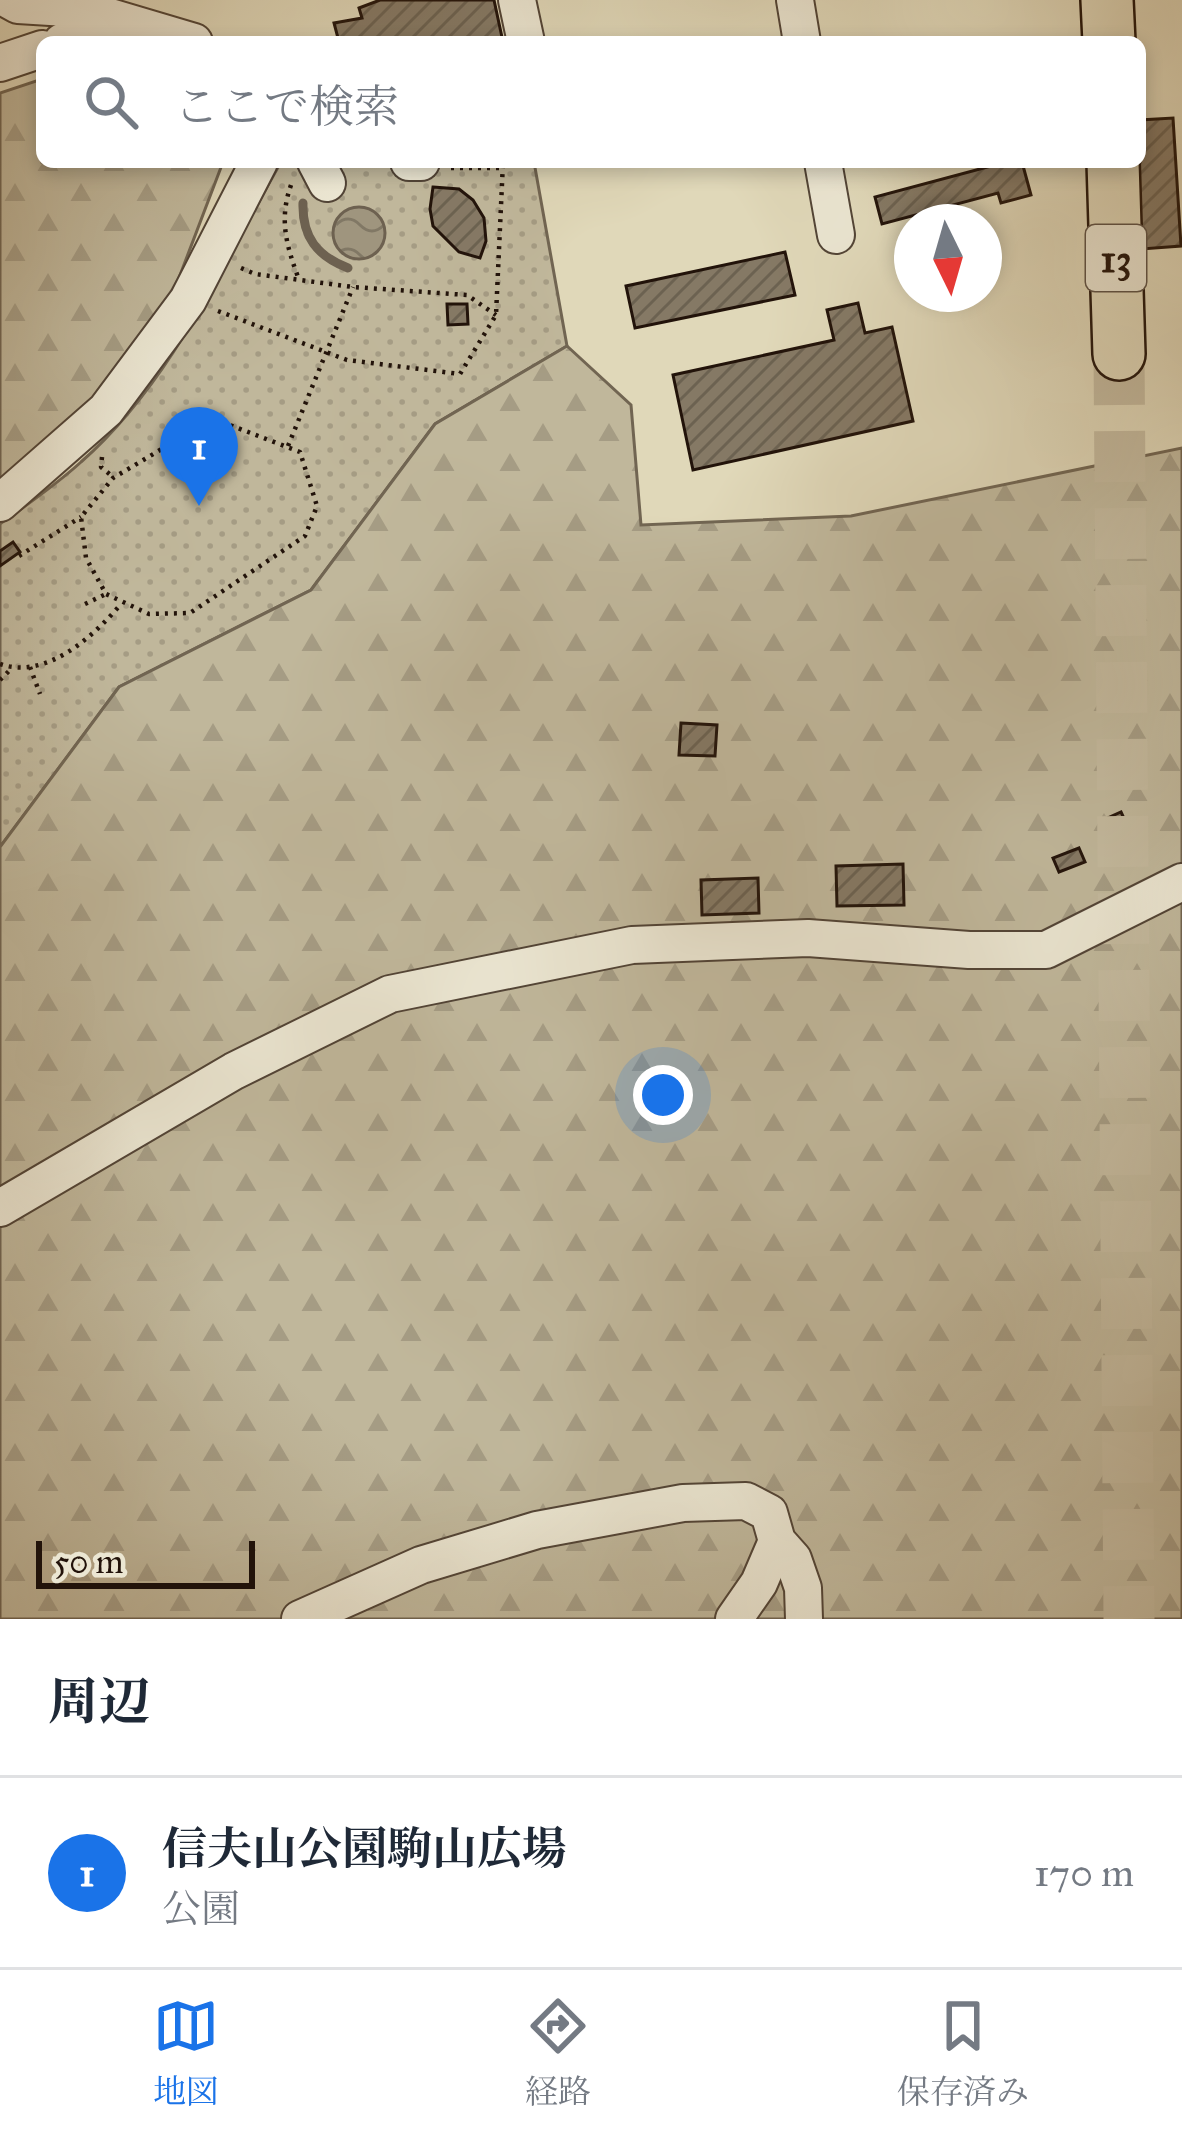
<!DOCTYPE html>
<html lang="ja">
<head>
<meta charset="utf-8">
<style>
	body { margin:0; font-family:"IM FELL Great Primer","Noto Serif JP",serif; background:#f6f6f7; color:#1f2937 }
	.compass { position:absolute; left:894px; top:204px; width:108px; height:108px; border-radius:50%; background:#fff; box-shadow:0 6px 18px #0003; rotate:175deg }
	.scale { position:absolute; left:36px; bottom:30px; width:219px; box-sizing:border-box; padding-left:12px; border:6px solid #22130a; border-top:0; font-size:33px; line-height:42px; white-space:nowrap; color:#22130a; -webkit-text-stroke:9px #ebe6d2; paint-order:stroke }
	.you { position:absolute; left:663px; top:1095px; width:42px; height:42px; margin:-30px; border:9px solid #fff; border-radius:50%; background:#1a73e8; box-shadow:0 0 0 18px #1a73e833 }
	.badge { display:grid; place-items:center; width:78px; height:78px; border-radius:50%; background:#1a73e8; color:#fff; font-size:39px; font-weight:700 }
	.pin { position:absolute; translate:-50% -99px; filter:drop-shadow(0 3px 6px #0008) }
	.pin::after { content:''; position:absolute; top:63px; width:42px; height:36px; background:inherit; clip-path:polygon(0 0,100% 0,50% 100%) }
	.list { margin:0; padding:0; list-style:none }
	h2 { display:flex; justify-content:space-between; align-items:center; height:156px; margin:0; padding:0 48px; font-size:51px }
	h2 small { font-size:39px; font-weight:400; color:#747a83 }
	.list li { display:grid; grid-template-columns:78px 1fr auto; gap:36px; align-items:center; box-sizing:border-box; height:192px; padding:0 48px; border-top:3px solid #e0e1e3 }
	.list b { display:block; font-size:45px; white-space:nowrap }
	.list p { margin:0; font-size:39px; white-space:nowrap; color:#747a83 }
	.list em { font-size:39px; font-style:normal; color:#747a83 }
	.icon { flex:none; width:66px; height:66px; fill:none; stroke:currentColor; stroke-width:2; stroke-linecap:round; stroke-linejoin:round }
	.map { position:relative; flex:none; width:1182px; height:1619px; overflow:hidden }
	.search { position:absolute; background:#fff; box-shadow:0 6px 18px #0003; left:36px; right:36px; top:36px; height:132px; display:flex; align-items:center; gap:30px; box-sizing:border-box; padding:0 42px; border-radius:18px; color:#747a83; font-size:45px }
	.sheet { height:348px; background:#fff }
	nav { display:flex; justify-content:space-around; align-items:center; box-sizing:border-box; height:168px; border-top:3px solid #e0e1e3; background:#fff; font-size:33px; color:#747a83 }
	nav a { display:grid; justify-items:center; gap:6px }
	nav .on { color:#1a73e8 }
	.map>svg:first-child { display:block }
</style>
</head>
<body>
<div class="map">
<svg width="1182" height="1619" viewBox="0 0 1182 1619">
	<defs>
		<pattern id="green-dots" width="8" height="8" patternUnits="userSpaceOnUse" patternTransform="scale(3)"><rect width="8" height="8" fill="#c0b79b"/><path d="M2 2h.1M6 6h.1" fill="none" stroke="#a59c84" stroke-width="1.8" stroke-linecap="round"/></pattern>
		<pattern id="forest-firs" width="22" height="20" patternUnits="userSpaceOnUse" patternTransform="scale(3)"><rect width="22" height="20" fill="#c0b79b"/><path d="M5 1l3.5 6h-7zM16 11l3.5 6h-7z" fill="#a59c84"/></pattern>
		<pattern id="water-waves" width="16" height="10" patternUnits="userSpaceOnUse" patternTransform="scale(3)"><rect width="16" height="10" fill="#9f957e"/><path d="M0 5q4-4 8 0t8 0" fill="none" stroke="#817865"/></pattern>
		<pattern id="building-hatch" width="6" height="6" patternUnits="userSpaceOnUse" patternTransform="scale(3)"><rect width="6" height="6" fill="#857965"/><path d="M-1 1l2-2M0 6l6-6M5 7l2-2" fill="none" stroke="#6c6251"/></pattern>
	</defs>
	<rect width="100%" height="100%" fill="#e0d8b9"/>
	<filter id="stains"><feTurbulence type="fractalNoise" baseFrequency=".00167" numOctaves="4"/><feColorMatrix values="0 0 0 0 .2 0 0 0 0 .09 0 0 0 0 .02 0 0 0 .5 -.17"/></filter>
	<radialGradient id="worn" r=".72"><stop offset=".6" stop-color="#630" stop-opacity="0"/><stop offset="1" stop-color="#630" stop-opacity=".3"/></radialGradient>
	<path fill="url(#green-dots)" stroke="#716552" stroke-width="3" d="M 281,162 L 534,162 L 567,346 L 435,424 L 311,590 L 119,687 L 0,847 L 0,524 C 28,504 56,485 81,462 C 171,383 223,264 281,162 Z"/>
	<g fill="url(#forest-firs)" stroke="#716552" stroke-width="3">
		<path d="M 42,79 L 42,162 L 223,162 L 174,291 L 94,399 L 0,480 L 0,93 Z"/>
		<path d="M 567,346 L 631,405 L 641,525 L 851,516 L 1182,448 L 1182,1619 L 0,1619 L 0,847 L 119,687 L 311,590 L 435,424 Z"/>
	</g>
	<circle fill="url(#water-waves)" stroke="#6d6150" stroke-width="3" cx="359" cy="233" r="26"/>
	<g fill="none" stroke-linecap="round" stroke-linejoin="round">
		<path stroke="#6d6150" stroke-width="9" d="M 303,203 C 302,237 317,256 348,268"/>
	</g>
	<g fill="url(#building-hatch)" stroke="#22130a" stroke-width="3">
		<path d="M 494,0 L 503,42 L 339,42 L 334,23 L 362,18 L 359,8 L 380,0 Z"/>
		<path d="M 1173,118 L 1181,246 L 1142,249 L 1137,162 L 1140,162 L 1140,120 Z"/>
		<path d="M 1006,162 L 1022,162 L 1031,195 L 1001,203 L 998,193 L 882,224 L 875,197 Z"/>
		<path d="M 433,187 L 459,189 L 473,200 L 484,218 L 486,241 L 480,258 L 459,252 L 433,226 L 430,209 Z"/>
		<path d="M 785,252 L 795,295 L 635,328 L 626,286 Z"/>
		<path d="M 858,303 L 865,333 L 892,327 L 913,421 L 693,470 L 673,375 L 834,340 L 827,310 Z"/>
		<path d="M 447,304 L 467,304 L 468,324 L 448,325 Z"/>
		<path d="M 13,542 L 20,552 L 0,566 L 0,551 Z"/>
		<path d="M 681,723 L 717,725 L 715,756 L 679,755 Z"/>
		<path d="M 1121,812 L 1127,825 L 1107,833 L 1101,821 Z"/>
		<path d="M 1079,848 L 1085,862 L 1059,872 L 1053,858 Z"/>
		<path d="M 903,864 L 904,905 L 837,906 L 836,866 Z"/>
		<path d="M 758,878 L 759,913 L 702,915 L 701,880 Z"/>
	</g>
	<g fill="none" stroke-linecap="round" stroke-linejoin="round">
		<path stroke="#c4ba9f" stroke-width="51" stroke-dasharray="51 26" stroke-linecap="butt" d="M 1119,354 L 1129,1619"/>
		<defs>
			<g id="minor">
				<path d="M 9,0 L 18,5 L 83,9 L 194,42"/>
				<path d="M 517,0 L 526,42"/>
				<path d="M 795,0 L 802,42"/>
				<path d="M 62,42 L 108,42"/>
				<path d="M 0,63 L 42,49"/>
				<path d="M 316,162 L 327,183"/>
				<path d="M 409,162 L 421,162"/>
				<path d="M 823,162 L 836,235"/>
				<path d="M 0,503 L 106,410 L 188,300 L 259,162"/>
				<path d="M 0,1208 L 234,1071 L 390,994 L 632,945 L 808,938 L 969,950 L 1046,950 L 1182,882"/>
				<path d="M 300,1619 L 421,1565 L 537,1530 L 683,1503 L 746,1501 L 769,1513 L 777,1541 L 793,1559 L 803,1588 L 804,1619"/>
				<path d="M 734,1619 L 759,1583 L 777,1541"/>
			</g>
			<g id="highway">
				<path d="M 1107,0 L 1109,42"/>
				<path d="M 1113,162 L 1119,354"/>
			</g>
		</defs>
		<use href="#minor" stroke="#524436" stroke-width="40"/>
		<use href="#highway" stroke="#22130a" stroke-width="56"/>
		<g stroke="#22130a" stroke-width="4.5" stroke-dasharray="3 6" stroke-linecap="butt">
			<path d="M 451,168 L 500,168"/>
			<path d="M 291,185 C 279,219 286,244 298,277"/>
			<path d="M 241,268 L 255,274 L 353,287 L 467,295 L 496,315"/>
			<path d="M 218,311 L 347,360 L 460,374 L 496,315 L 503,162"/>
			<path d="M 222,422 L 300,452 L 317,506 L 305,536 L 190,613 L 149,614 L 106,594 L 86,558 L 81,517 L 113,478 L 187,434 Z"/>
			<path d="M 288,446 L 353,287"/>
			<path d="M 102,457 L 101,467 L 113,477"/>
			<path d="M 19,556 L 81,517"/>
			<path d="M 85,604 L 106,594"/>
			<path d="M 0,664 C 46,680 93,637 121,604"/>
			<path d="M 30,667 L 40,694"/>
			<path d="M 0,680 L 12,668"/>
		</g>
		<use href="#minor" stroke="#ebe6d2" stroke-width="36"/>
		<use href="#highway" stroke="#e0d8b9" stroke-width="51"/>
	</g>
	<g text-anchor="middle" stroke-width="9" stroke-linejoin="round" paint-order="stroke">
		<rect fill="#ebe6d2" stroke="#5e5246" stroke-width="3" x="1086" y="225" width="60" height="66" rx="9"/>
		<g font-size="39" font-weight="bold" fill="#22130a">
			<text x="1116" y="272">13</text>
		</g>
	</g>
	<rect width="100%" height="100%" filter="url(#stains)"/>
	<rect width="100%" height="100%" fill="url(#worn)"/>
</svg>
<svg class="compass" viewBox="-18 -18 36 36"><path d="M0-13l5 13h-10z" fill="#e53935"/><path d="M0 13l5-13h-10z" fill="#747a83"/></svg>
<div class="scale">50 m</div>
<div class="you"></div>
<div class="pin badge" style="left:199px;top:506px">1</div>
<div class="search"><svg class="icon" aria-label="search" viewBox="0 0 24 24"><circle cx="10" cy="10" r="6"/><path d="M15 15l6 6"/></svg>ここで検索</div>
</div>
<section class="sheet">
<h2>周辺<small></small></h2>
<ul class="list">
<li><span class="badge">1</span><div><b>信夫山公園駒山広場</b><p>公園</p></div><em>170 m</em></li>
</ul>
</section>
<nav>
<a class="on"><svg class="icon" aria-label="map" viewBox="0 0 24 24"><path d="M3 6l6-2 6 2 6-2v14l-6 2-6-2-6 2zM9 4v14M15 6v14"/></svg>地図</a>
<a><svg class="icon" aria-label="directions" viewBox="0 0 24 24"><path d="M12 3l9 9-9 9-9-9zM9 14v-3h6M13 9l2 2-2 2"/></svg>経路</a>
<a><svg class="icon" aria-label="saved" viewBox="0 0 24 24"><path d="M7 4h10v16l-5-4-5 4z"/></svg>保存済み</a>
</nav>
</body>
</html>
